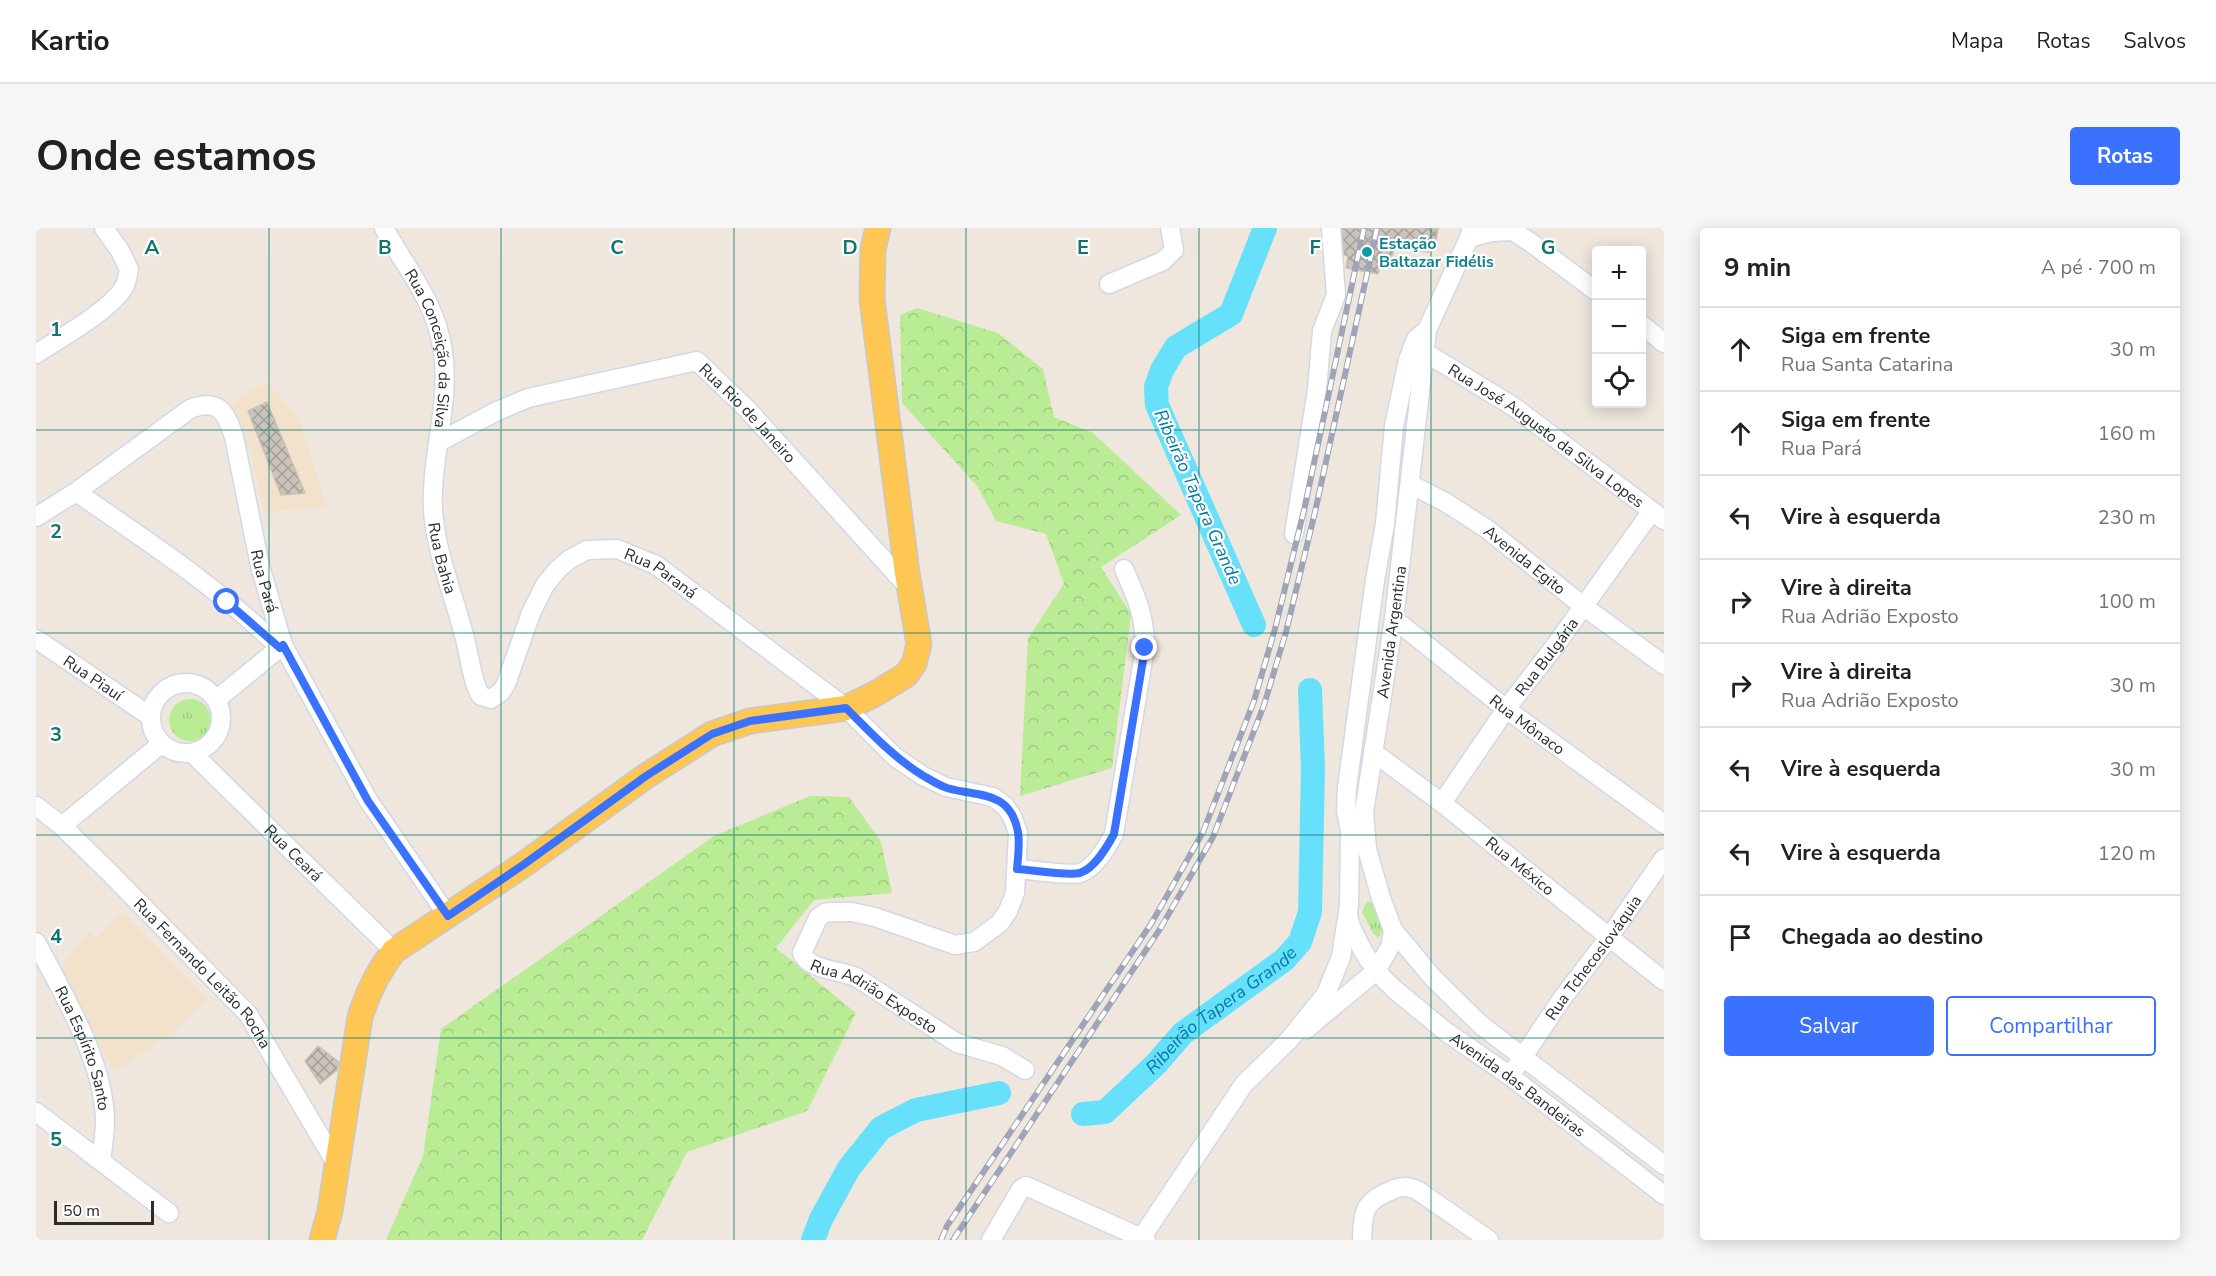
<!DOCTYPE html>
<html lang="pt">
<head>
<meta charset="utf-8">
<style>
	body { margin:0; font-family:"Nunito Sans",sans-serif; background:#f6f6f6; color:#202124 }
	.controls { position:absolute; right:18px; top:18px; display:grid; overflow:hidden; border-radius:6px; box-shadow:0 3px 15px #0003 }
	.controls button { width:54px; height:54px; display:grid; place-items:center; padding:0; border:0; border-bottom:2px solid #e0e0e0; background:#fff; color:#202124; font:30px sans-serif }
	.scale { position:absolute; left:18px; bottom:15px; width:100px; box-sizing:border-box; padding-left:6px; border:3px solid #2c2c2c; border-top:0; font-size:16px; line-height:21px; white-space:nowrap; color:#2c2c2c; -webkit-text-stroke:4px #fff; paint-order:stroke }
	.stop { position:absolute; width:18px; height:18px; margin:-14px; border:4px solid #3a71ff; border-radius:50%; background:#fff }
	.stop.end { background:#3a71ff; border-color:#fff; box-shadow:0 2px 6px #0008 }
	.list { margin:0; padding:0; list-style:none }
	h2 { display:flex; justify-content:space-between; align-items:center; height:78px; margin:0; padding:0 24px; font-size:26px }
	h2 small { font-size:20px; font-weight:400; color:#757577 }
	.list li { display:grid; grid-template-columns:39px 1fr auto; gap:18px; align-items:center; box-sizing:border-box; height:84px; padding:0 24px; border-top:2px solid #e0e0e0 }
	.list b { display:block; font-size:22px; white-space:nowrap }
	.list p { margin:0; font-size:20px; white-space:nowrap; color:#757577 }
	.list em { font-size:20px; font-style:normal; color:#757577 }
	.actions { display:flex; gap:12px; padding:18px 24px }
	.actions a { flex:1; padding:14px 0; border:2px solid #3a71ff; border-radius:6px; text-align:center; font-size:21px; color:#3a71ff }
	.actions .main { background:#3a71ff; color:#fff }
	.icon { flex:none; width:33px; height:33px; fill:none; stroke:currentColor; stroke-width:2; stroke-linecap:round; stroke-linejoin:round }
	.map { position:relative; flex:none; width:1628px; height:1012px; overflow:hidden; border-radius:6px }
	header { display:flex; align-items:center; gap:36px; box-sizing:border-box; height:84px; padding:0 30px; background:#fff; border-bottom:2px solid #e0e0e0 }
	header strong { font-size:28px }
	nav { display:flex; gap:33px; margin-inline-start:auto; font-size:21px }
	.intro { display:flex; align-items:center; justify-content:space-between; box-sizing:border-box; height:144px; padding:0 36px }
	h1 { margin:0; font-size:42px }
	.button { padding:15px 27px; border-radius:6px; background:#3a71ff; color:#fff; font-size:21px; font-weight:700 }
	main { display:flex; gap:36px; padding:0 36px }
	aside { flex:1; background:#fff; border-radius:6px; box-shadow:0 3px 15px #0003 }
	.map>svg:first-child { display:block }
</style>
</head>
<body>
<header>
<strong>Kartio</strong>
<nav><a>Mapa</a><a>Rotas</a><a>Salvos</a></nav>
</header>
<div class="intro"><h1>Onde estamos</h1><a class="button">Rotas</a></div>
<main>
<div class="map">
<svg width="1628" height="1012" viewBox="0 0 1628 1012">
	<defs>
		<pattern id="grass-tufts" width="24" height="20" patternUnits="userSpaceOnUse" patternTransform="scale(1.5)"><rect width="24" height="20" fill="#baeb95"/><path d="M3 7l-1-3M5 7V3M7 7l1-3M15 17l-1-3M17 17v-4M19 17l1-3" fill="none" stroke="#a0ca81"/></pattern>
		<pattern id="forest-crowns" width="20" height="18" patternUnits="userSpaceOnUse" patternTransform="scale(1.5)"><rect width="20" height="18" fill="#baeb95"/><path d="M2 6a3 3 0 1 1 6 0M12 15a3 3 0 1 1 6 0" fill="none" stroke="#a0ca81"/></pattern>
		<pattern id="building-cross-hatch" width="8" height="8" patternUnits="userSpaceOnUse" patternTransform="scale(1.5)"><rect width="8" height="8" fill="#cac4bc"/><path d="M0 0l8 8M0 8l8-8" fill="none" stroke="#a49f99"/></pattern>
	</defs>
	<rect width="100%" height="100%" fill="#efe6dd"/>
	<g fill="#f2e2cb">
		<path d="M 230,153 L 263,190 L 291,279 L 228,284 L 214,223 L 191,180 Z"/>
		<path d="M 87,684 L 172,771 L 143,799 L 78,845 L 25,740 L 53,703 L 59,711 Z"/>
	</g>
	<g fill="url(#grass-tufts)">
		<circle cx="154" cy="492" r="21"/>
		<path d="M 1331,673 L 1337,675 C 1342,687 1352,700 1342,710 L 1337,705 L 1326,684 Z"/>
	</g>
	<g fill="url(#forest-crowns)">
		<path d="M 881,80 L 962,105 L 1007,141 L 1018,189 L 1057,205 L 1145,287 L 1065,339 L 1095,386 L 1076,540 L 984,568 L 992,410 L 1028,356 L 1010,306 L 960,293 L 941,258 L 866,175 L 864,87 Z"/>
		<path d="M 774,568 L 813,569 L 845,614 L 856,665 L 778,672 L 740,720 L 820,785 L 771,883 L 651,924 L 606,1012 L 350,1012 L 387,928 L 405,801 L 678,608 Z"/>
	</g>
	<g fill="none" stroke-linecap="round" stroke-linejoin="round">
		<g stroke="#67e1fb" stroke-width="24">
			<path d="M 1218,397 L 1121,177 L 1120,159 L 1126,142 L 1140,119 L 1195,86 L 1229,0"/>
			<path id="s1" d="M 1047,886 L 1069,884 L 1120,836 L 1147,805 L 1248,732 L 1264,714 L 1274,684 L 1277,540 L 1274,462"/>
			<path d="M 777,1012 L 785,991 L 813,940 L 845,900 L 880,882 L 963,865"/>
		</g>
	</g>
	<g fill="url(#building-cross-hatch)" stroke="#cbc2b6" stroke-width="1.5">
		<path d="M 1306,0 L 1402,0 L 1400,15 L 1392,14 L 1392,24 L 1358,21 L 1353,40 L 1344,38 L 1342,46 L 1310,40 L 1312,28 L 1308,27 Z"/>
		<path d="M 231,174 L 269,265 L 245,267 L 212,183 Z"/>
		<path d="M 282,818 L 303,834 L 301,842 L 284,856 L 269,833 Z"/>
	</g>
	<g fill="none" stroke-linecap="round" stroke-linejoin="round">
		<defs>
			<g id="minor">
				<path id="s2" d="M 348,0 C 368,37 397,71 405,113 C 416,162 399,213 397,262 C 394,312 416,360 428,407 C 433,425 436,454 445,468 L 455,471 L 465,464 L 470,456 L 495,385 L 509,357 L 522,341 L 534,331 L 551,322 L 581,321 L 620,337 L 810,480 L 859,529 L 887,548 L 910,559 L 957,569 L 969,578 L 976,588 L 982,605 L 979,665 L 972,683 L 964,695 L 938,714 L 919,717 L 839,689 L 816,684 L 795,684 L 789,685 L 782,690 L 766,725 C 772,742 804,742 820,749 L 921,815 L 966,828 L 989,842"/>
				<path d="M 1436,0 L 1433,10 L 1391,102 L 1358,391 L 1328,584 L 1331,621 L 1345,670 L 1357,702 L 1397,750 L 1445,797 L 1628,937"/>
				<path d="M 1472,0 L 1494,14 L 1560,63"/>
				<path d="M 1433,10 L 1455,4 L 1475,3"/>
				<path d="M 1073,56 L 1127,33 L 1138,22 L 1134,0"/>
				<path d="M 1606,97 L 1628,115"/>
				<path id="s3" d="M 1390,125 L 1478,179 L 1628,292"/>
				<path d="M 0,126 C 24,110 74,83 88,59 C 91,54 92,47 93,41 L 84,23 L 68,0"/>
				<path id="s4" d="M 403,214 L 459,184 L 492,170 L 661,133 L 711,181 L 873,360"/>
				<path id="s5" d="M 1374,256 L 1409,274 L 1451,301 L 1547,378 L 1628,437"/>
				<path d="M 40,264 C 110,312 183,360 244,420"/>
				<path id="s6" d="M 0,289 L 40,264 L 154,181 C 182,170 190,183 198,209 L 224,338 L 247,417 L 332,572 L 412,688"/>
				<path d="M 1258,306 L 1281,162 L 1286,103 L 1300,67 L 1295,0"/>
				<path id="s7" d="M 1358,391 L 1470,481 L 1628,596"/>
				<path id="s8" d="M 0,411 L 114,488"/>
				<circle cx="150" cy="490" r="35"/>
				<path d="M 180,472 L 247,417"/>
				<path id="s9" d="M 1337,524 L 1406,575 L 1628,753"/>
				<path id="s10" d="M 157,526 L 358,723"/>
				<path id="s11" d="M 1406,575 L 1470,481 L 1519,418 L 1616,283"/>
				<path id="s12" d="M 0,578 L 26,598 L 75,646 L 212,786 L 301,937"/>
				<path d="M 26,598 L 125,516"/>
				<path d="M 982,641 C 996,642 1032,648 1044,645 C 1059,640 1071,619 1078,606 L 1109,420 C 1109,388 1101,371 1088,341"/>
				<path id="s13" d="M 1312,688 L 1315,699 L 1327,723 L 1340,743 L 1358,761 L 1409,803 L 1474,848 L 1628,967"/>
				<path id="s14" d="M 0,714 C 27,766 67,831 69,891 C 69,905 67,919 65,933"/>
				<path d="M 1269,802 L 1340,743 L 1355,717 L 1357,702"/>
				<path id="s15" d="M 1480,839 L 1525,772 L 1574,708 L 1628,630"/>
				<path d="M 0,884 L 133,985"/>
				<path d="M 955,1012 L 985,961 L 990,958 L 1110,1012"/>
				<path d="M 1104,1012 L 1208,856 L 1252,813 L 1290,766 L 1305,729 L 1313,678 L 1314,603 L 1310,583 L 1311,560 L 1339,352 L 1349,296 L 1358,198 L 1372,132 L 1380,111 L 1391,102"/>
				<path d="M 1326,1012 C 1327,985 1327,974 1354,963 C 1364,958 1371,958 1381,962 L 1453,1012"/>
			</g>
			<path id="major" d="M 286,1012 L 294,983 L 324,789 C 332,764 342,743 358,723 L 487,637 L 610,548 L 676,506 L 714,493 L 810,480 L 839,466 L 870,447 L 878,436 L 883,416 L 871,345 L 836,71 L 837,21 L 842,0"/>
		</defs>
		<use href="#minor" stroke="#d2d8e6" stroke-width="21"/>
		<use href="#major" stroke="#c8c8c8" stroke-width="27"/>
		<use href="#minor" stroke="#fff" stroke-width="18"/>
		<use href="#major" stroke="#fec753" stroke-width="24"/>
		<defs>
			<g id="rail">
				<path d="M 905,1012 L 911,998 L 1115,696 L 1167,604 L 1218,473 L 1239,401 L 1268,282 L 1328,0"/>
				<path d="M 917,1012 L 1124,701 L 1177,609 L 1228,477 L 1250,404 L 1279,284 L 1341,0"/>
			</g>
		</defs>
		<use href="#rail" stroke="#9fa5b8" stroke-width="6"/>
		<use href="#rail" stroke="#fff" stroke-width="4" stroke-dasharray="11" stroke-linecap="butt"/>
	</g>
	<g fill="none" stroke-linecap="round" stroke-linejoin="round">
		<path stroke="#3a71ff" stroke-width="8" d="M 191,374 L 244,420 L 247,417 L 332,573 L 412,688 L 487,637 L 610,548 L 676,506 L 714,493 L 810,480 C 834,504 857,529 886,547 C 893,551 902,557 911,560 C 941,569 974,561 982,604 C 984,616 982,629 981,641 C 996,642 1031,648 1044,645 C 1059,640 1071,619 1078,606 L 1109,420"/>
	</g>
	<path fill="none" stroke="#0f766e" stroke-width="1.5" stroke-opacity="0.55" d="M 233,0 L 233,1012M 465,0 L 465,1012M 698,0 L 698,1012M 930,0 L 930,1012M 1163,0 L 1163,1012M 1395,0 L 1395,1012M 0,202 L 1628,202M 0,405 L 1628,405M 0,607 L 1628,607M 0,810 L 1628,810"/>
	<circle fill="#0f9aa8" stroke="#fff" stroke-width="2" cx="1331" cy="24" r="6"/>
	<g text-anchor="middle" stroke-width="4.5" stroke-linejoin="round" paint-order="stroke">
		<g font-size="16" font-weight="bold" fill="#0d838f" stroke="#fff" text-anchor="start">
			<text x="1343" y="21">Estação<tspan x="1343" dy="18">Baltazar Fidélis</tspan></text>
		</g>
		<g font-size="16" fill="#2c2c2c" stroke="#fff">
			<text dy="6" stroke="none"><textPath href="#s2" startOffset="132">Rua Conceição da Silva</textPath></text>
			<text dy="6" stroke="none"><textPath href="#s4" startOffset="345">Rua Rio de Janeiro</textPath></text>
			<text dy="6" stroke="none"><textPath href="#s3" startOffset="146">Rua José Augusto da Silva Lopes</textPath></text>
			<text dy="6" stroke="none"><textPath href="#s2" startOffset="346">Rua Bahia</textPath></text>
			<text dy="6" stroke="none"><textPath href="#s5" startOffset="138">Avenida Egito</textPath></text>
			<text dy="6" stroke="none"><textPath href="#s2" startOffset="764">Rua Paraná</textPath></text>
			<text dy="6" stroke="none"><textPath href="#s6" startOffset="398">Rua Pará</textPath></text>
			<text transform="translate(1355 404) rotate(-82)" y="6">Avenida Argentina</text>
			<text dy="6" stroke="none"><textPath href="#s11" startOffset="180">Rua Bulgária</textPath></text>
			<text dy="6" stroke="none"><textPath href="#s8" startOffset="69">Rua Piauí</textPath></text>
			<text dy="6" stroke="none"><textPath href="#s7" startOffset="170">Rua Mônaco</textPath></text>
			<text dy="6" stroke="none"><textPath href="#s10" startOffset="141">Rua Ceará</textPath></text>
			<text dy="6" stroke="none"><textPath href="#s9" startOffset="186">Rua México</textPath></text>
			<text dy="6" stroke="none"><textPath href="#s15" startOffset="134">Rua Tchecoslováquia</textPath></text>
			<text dy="6" stroke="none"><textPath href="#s12" startOffset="237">Rua Fernando Leitão Rocha</textPath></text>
			<text dy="6" stroke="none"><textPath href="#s2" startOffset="1629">Rua Adrião Exposto</textPath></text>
			<text dy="6" stroke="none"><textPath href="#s14" startOffset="117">Rua Espírito Santo</textPath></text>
			<text dy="6" stroke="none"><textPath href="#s13" startOffset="244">Avenida das Bandeiras</textPath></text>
		</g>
		<g font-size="18" font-style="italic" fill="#017aa4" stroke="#fff">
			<text transform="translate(1162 269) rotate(66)" y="6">Ribeirão Tapera Grande</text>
			<text dy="6" stroke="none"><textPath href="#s1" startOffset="177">Ribeirão Tapera Grande</textPath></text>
		</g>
	</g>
	<g font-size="20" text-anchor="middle" font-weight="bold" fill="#0f766e" stroke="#fff" stroke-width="4.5" stroke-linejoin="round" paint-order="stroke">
		<text x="116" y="26">A</text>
		<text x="349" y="26">B</text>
		<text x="581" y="26">C</text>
		<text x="814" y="26">D</text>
		<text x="1047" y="26">E</text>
		<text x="1279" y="26">F</text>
		<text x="1512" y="26">G</text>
		<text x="20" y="108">1</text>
		<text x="20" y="310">2</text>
		<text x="20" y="513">3</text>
		<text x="20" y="715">4</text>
		<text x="20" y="918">5</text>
	</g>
</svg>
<div class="controls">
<button>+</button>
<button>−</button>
<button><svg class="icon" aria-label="locate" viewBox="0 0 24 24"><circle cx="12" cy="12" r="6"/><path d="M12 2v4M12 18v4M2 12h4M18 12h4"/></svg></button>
</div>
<div class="scale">50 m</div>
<div class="stop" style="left:191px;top:374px"></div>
<div class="stop end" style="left:1109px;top:420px"></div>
</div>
<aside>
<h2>9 min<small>A pé · 700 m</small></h2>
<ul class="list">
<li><svg class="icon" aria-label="ahead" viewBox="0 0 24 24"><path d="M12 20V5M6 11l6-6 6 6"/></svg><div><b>Siga em frente</b><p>Rua Santa Catarina</p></div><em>30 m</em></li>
<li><svg class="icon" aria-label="ahead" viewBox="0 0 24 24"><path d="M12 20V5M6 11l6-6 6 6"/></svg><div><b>Siga em frente</b><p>Rua Pará</p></div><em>160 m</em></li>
<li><svg class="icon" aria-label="left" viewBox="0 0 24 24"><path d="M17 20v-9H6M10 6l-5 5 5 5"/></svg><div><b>Vire à esquerda</b></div><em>230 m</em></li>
<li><svg class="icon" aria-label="right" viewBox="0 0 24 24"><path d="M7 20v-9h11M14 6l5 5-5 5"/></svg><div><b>Vire à direita</b><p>Rua Adrião Exposto</p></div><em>100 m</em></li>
<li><svg class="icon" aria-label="right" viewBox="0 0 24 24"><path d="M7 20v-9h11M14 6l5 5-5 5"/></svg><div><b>Vire à direita</b><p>Rua Adrião Exposto</p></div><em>30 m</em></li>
<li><svg class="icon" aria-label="left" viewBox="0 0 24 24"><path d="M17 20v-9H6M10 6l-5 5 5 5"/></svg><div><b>Vire à esquerda</b></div><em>30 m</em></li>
<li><svg class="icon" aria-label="left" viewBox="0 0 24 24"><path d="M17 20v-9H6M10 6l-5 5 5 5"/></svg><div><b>Vire à esquerda</b></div><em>120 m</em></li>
<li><svg class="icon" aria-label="arrive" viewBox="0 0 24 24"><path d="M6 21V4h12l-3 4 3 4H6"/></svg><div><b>Chegada ao destino</b></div></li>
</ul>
<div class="actions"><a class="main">Salvar</a><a>Compartilhar</a></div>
</aside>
</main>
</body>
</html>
